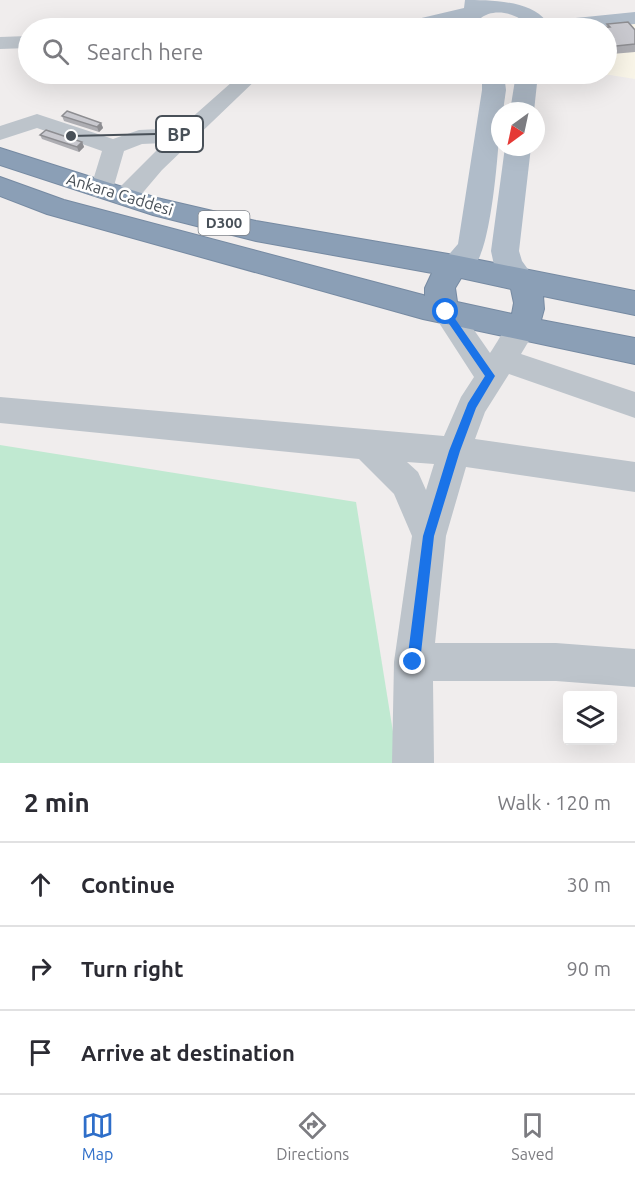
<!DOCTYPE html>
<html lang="en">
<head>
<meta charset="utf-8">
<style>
	body { margin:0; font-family:Ubuntu,sans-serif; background:#f7f7f7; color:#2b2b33 }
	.controls { position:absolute; right:18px; bottom:18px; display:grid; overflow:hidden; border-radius:6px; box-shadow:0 6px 24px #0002 }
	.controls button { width:54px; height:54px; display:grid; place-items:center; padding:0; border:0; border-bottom:2px solid #e1e1e2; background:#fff; color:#2b2b33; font:30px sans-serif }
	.compass { position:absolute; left:491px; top:102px; width:54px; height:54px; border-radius:50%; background:#fff; box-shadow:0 6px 24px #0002; rotate:213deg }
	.stop { position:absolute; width:18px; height:18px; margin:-14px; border:4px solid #1a73e8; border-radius:50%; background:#fff }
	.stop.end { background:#1a73e8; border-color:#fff; box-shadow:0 2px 6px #0008 }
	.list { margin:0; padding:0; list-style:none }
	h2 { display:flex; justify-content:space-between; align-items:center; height:78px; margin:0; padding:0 24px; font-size:26px }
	h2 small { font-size:20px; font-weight:400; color:#7c7c81 }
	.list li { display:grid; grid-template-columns:39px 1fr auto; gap:18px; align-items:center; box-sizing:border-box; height:84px; padding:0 24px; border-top:2px solid #e1e1e2 }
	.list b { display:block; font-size:22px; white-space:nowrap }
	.list em { font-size:20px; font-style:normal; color:#7c7c81 }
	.icon { flex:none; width:33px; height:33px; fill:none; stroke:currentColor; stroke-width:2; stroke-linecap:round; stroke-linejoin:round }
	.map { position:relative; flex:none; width:635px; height:763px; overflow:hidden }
	.search { position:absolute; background:#fff; box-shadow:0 6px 24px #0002; left:18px; right:18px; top:18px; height:66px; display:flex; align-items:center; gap:15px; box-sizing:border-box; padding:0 21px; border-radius:33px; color:#7c7c81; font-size:22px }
	.sheet { height:330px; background:#fff }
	nav { display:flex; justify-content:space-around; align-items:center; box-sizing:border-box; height:84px; border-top:2px solid #e1e1e2; background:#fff; font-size:16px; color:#7c7c81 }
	nav a { display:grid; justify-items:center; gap:3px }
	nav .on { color:#2e6ec9 }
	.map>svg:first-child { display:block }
</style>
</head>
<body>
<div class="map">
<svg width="635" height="763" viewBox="0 0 635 763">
	<rect width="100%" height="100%" fill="#f0eded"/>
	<path fill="#f9f5e8" d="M 635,18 L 635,79 L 604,74 L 606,74 L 606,28 L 539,28 Z"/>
	<path fill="#c0e9d1" d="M 0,445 L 356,502 L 398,763 L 0,763 Z"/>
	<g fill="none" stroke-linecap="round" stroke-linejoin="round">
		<defs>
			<path id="highway" d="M 0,148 L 157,198 L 256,221 L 454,255 L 635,291 L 635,315 L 543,296 L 544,309 L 541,320 L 635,338 L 635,364 L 423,319 L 47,214 L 0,196 L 0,177 L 64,200 L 423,295 L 425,296 L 425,288 L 432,273 L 256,241 L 153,215 L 0,165 ZM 461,278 L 511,289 L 514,303 L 512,314 L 457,302 L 455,288 Z"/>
		</defs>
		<use href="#highway" stroke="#768aa2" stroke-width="2"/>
		<g fill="#bdc4cb" fill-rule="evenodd">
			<path d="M 391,22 L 410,24 L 413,28 L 381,28 L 384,24 Z"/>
			<path d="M 28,36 L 28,48 L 0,49 L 0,37 Z"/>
			<path d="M 241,74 L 262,74 L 162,170 L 134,203 L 125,205 L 116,203 L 113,197 L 116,191 L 164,143 L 142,144 L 124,151 L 111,196 L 102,198 L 93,196 L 90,190 L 102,151 L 37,128 L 0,140 L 0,126 L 37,114 L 113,139 L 139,130 L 180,128 Z"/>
			<path d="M 446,301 L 456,304 L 490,353 C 502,336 509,313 532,321 L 536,329 L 521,354 L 635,392 L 635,418 L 509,374 L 485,412 L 475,439 L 635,462 L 635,492 L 466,467 L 446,536 L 435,643 L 556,643 L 635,649 L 635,687 L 556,681 L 433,681 L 434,763 L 392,763 L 394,662 L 412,536 L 394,494 L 359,459 L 0,423 L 0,397 L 444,436 L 461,397 L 474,377 L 432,312 L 436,304 ZM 407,462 L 434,464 L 426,490 L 418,472 Z"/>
		</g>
		<g fill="#b0bcc9" fill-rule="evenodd">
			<path d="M 465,0 C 487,0 531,0 546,21 L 635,12 L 635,24 L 594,28 L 529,28 C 520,13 493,7 480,19 L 481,28 L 461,28 L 459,21 L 428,28 L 393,28 L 396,24 L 464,8 Z"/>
			<path d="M 482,74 L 504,74 L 506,90 L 503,111 L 500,111 C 500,140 492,243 476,263 C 468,274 457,278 444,274 L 439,266 L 458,244 L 482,90 Z"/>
			<path d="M 516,74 L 538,74 L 534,111 L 510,111 Z"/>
			<path d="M 505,147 L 531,147 L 519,251 L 522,261 L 535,279 L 530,287 L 520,290 L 510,287 L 494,265 L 491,251 Z"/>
		</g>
		<use href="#highway" fill="#8b9fb6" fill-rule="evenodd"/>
	</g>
	<g fill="#adadb2">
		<path d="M 607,24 L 635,30 L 635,52 L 612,54 L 606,47 L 606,28 L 600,28 L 601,28 L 606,27 Z"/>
		<path d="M 62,116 L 101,123 L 103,128 L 99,132 L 64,121 Z"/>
		<path d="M 40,135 L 82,142 L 84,147 L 79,152 L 42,139 Z"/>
	</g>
	<g fill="#8d8d91">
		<path d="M 101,123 L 103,128 L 99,132 L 97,127 Z"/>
		<path d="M 82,142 L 84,147 L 79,152 L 77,147 Z"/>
	</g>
	<g fill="#c9c9cf" stroke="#8d8d91" stroke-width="1.5">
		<path d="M 628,22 L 635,30 L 635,44 L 616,46 L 606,35 L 606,28 L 601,28 L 610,27 L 607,24 Z"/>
		<path d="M 67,111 L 101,123 L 97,127 L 62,116 Z"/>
		<path d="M 46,130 L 82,142 L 77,147 L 40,135 Z"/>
	</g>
	<path fill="#1a73e8" d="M 446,309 L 449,310 L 495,376 L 476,408 L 460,451 L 434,536 L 420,662 L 418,666 L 413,668 L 409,666 L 407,662 L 423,536 L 449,451 L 468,403 L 485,376 L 443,315 L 441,312 Z"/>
	<g text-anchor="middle" stroke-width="5" stroke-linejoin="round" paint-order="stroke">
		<rect fill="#fff" stroke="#7f848a" stroke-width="1.5" x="198.5" y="211" width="51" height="24" rx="4.5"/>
		<g font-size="15" font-weight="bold" fill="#485058">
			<text x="224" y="228">D300</text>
		</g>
		<g font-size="16" fill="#485058" stroke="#fff">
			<text transform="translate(120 194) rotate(17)" y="6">Ankara Caddesi</text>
		</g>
	</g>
	<path fill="none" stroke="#485058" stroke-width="2" d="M71 136L156 134"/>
	<circle fill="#485058" stroke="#fff" stroke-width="2" cx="71" cy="136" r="6"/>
	<rect fill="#fff" stroke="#485058" stroke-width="2" x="156" y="116" width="47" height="36" rx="6"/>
	<g font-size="18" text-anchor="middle" font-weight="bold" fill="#485058">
		<text x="179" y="141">BP</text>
	</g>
</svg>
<div class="controls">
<button><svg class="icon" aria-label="layers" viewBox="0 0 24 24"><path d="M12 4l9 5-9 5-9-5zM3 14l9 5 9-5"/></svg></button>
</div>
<svg class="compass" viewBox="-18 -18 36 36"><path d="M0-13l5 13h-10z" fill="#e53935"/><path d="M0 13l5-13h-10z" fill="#7c7c81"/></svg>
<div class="stop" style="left:446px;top:312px"></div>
<div class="stop end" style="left:413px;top:662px"></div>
<div class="search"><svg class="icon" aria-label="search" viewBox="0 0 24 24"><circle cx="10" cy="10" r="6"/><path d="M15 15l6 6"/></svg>Search here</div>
</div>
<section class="sheet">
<h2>2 min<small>Walk · 120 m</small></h2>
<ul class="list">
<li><svg class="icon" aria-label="ahead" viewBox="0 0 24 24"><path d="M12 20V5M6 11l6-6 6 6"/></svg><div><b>Continue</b></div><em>30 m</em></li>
<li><svg class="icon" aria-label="right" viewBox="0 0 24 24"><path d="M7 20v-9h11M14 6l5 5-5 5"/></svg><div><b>Turn right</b></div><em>90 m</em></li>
<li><svg class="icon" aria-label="arrive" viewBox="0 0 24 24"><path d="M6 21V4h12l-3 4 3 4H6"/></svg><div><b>Arrive at destination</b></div></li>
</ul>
</section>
<nav>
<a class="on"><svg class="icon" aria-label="map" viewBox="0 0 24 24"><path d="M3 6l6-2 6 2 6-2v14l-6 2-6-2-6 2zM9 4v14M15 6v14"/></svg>Map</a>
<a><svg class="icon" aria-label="directions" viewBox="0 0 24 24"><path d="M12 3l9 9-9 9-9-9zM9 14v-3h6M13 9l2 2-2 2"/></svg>Directions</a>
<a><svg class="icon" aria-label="saved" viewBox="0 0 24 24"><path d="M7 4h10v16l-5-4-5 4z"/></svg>Saved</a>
</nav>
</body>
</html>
